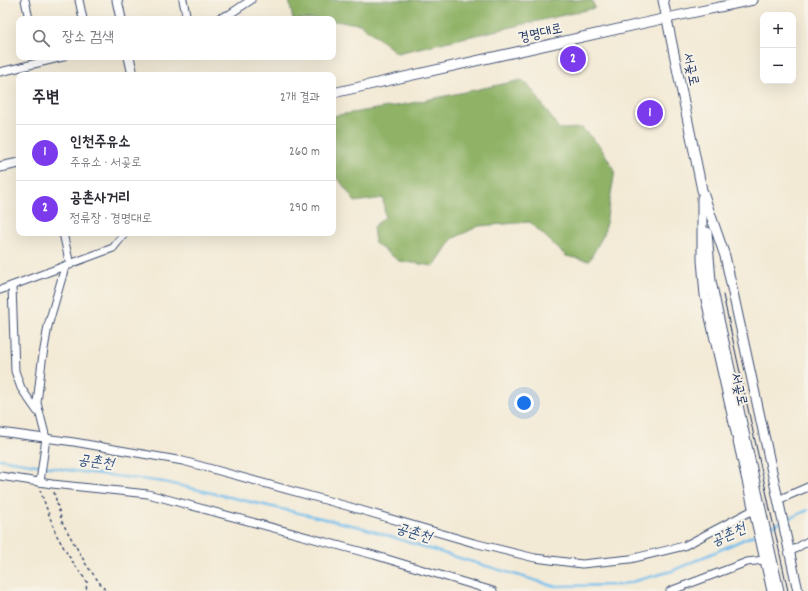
<!DOCTYPE html>
<html lang="ko">
<head>
<meta charset="utf-8">
<style>
	body { margin:0; font-family:Dekko,"Poor Story",sans-serif; background:#f2f2f3; color:#2b2b33 }
	.controls { position:absolute; right:12px; top:12px; display:grid; overflow:hidden; border-radius:8px; box-shadow:0 4px 16px #0002 }
	.controls button { width:36px; height:36px; display:grid; place-items:center; padding:0; border:0; border-bottom:1px solid #e1e1e2; background:#fff; color:#2b2b33; font:20px sans-serif }
	.you { position:absolute; left:524px; top:403px; width:14px; height:14px; margin:-10px; border:3px solid #fff; border-radius:50%; background:#1a73e8; box-shadow:0 0 0 6px #1a73e833 }
	.badge { display:grid; place-items:center; width:26px; height:26px; border-radius:50%; background:#7c3aed; color:#fff; font-size:13px; font-weight:700 }
	.pin { position:absolute; translate:-50% -50%; border:2px solid #fff; box-shadow:0 1px 4px #0006 }
	.list { margin:0; padding:0; list-style:none }
	h2 { display:flex; justify-content:space-between; align-items:center; height:52px; margin:0; padding:0 16px; font-size:17px }
	h2 small { font-size:13px; font-weight:400; color:#7c7c81 }
	.list li { display:grid; grid-template-columns:26px 1fr auto; gap:12px; align-items:center; box-sizing:border-box; height:56px; padding:0 16px; border-top:1px solid #e1e1e2 }
	.list b { display:block; font-size:15px; white-space:nowrap }
	.list p { margin:0; font-size:13px; white-space:nowrap; color:#7c7c81 }
	.list em { font-size:13px; font-style:normal; color:#7c7c81 }
	.icon { flex:none; width:22px; height:22px; fill:none; stroke:currentColor; stroke-width:2; stroke-linecap:round; stroke-linejoin:round }
	.map { position:relative; flex:none; width:808px; height:591px; overflow:hidden }
	.search { position:absolute; background:#fff; box-shadow:0 4px 16px #0002; left:16px; top:16px; width:320px; height:44px; display:flex; align-items:center; gap:10px; box-sizing:border-box; padding:0 14px; border-radius:8px; color:#7c7c81; font-size:15px }
	.panel { position:absolute; background:#fff; box-shadow:0 4px 16px #0002; left:16px; top:72px; width:320px; height:164px; border-radius:8px }
	.map>svg:first-child { display:block }
</style>
</head>
<body>
<div class="map">
<svg width="808" height="591" viewBox="0 0 808 591">
	<rect width="100%" height="100%" fill="#f7f3e8"/>
	<filter id="ink" filterUnits="userSpaceOnUse"><feTurbulence type="fractalNoise" baseFrequency=".025" numOctaves="2"/><feDisplacementMap in="SourceGraphic" scale="8" xChannelSelector="R" yChannelSelector="G"/><feConvolveMatrix kernelMatrix="1 2 1 2 8 2 1 2 1" color-interpolation-filters="sRGB"/></filter>
	<filter id="wash" filterUnits="userSpaceOnUse"><feTurbulence type="fractalNoise" baseFrequency=".012" numOctaves="4" result="noise"/><feDisplacementMap in="SourceGraphic" scale="16" xChannelSelector="R" yChannelSelector="G"/><feGaussianBlur stdDeviation="0.9" result="paint"/><feColorMatrix in="noise" values="0 0 0 0 0 0 0 0 0 0 0 0 0 0 0 0 0 1.4 0 .05"/><feComposite in="paint" operator="in"/></filter>
	<g filter="url(#wash)">
		<rect width="100%" height="100%" fill="#f3ead5"/>
		<g fill="#8fb266" stroke="#557062">
			<path d="M 289,0 L 592,0 L 595,8 L 397,53 L 360,24 L 333,21 L 333,19 L 293,19 Z"/>
			<path d="M 522,80 L 531,88 L 559,129 L 582,128 L 600,146 L 615,171 L 604,234 L 589,261 L 566,256 L 530,222 L 479,226 L 452,239 L 434,266 L 399,261 L 375,243 L 373,227 L 385,217 L 383,198 L 355,202 L 340,181 L 333,173 L 333,116 L 407,104 Z"/>
		</g>
		<g fill="none" stroke-linecap="round" stroke-linejoin="round">
			<g stroke="#73bdec" stroke-width="2.5">
				<path d="M 0,459 L 74,471 L 164,482 L 360,527 L 446,554 L 554,586 L 620,585 L 672,571 L 756,534"/>
				<path d="M 768,528 L 808,510"/>
			</g>
		</g>
	</g>
	<g filter="url(#ink)">
		<g fill="none" stroke-linecap="round" stroke-linejoin="round">
			<defs>
				<g id="street">
					<path d="M 25,0 L 29,19"/>
					<path d="M 79,0 L 83,19"/>
					<path d="M 183,0 L 187,19"/>
					<path d="M 217,19 L 230,14 L 251,0"/>
					<path d="M 0,72 L 63,57"/>
					<path d="M 63,233 L 70,265"/>
					<path d="M 12,286 L 15,371 L 21,388 L 37,411"/>
					<path d="M 0,290 L 113,248 L 125,233"/>
					<path d="M 0,432 L 74,442 L 183,461 L 347,506 L 474,543 L 535,558 L 582,564 L 630,559 L 684,546 L 753,510"/>
					<path d="M 0,476 L 52,484 L 148,494 L 374,555 L 493,591"/>
					<path d="M 40,482 L 46,438 L 37,403 L 42,361 L 48,326 L 65,267"/>
					<path d="M 778,500 L 808,487"/>
					<path d="M 790,552 L 808,541"/>
					<path d="M 670,591 L 747,562 L 764,560"/>
				</g>
				<g id="secondary">
					<path d="M 117,0 L 121,19"/>
					<path d="M 663,0 L 702,190 L 725,256 L 798,591"/>
					<path d="M 129,57 L 133,75"/>
					<path d="M 333,93 L 667,18 L 753,0"/>
					<path d="M 0,167 L 19,163"/>
					<path d="M 702,198 L 702,260 L 705,295 L 772,591"/>
					<path d="M 707,232 L 711,281 L 720,324 L 779,591"/>
				</g>
			</defs>
			<use href="#street" stroke="#3b4b70" stroke-width="9"/>
			<use href="#secondary" stroke="#3b4b70" stroke-width="11"/>
			<g stroke="#3b4b70" stroke-width="1.5" stroke-dasharray="3 3" stroke-linecap="butt">
				<path d="M 40,490 L 56,534 L 68,555 L 87,582 L 86,591"/>
				<path d="M 54,492 L 62,522 L 87,566 L 106,591"/>
			</g>
			<use href="#street" stroke="#fff" stroke-width="7"/>
			<use href="#secondary" stroke="#fff" stroke-width="9"/>
			<path stroke="#1b2f5e" stroke-width="1" d="M 723,295 L 788,591"/>
		</g>
	</g>
	<g text-anchor="middle" stroke-width="4" stroke-linejoin="round" paint-order="stroke">
		<g font-size="14" fill="#1b2f5e" stroke="#f7f3e8">
			<text transform="translate(540 32) rotate(-13)" y="5">경명대로</text>
			<text transform="translate(692 69) rotate(78)" y="5">서곶로</text>
			<text transform="translate(740 389) rotate(77)" y="5">서곶로</text>
		</g>
		<g font-size="15" font-style="italic" fill="#315282" stroke="#f7f3e8">
			<text transform="translate(96 461) rotate(8)" y="5">공촌천</text>
			<text transform="translate(414 532) rotate(17)" y="5">공촌천</text>
			<text transform="translate(728 534) rotate(-24)" y="5">공촌천</text>
		</g>
	</g>
</svg>
<div class="controls">
<button>+</button>
<button>−</button>
</div>
<div class="you"></div>
<div class="pin badge" style="left:650px;top:113px">1</div>
<div class="pin badge" style="left:573px;top:59px">2</div>
<div class="search"><svg class="icon" aria-label="search" viewBox="0 0 24 24"><circle cx="10" cy="10" r="6"/><path d="M15 15l6 6"/></svg>장소 검색</div>
<section class="panel">
<h2>주변<small>2개 결과</small></h2>
<ul class="list">
<li><span class="badge">1</span><div><b>인천주유소</b><p>주유소 · 서곶로</p></div><em>260 m</em></li>
<li><span class="badge">2</span><div><b>공촌사거리</b><p>정류장 · 경명대로</p></div><em>290 m</em></li>
</ul>
</section>
</div>
</body>
</html>
